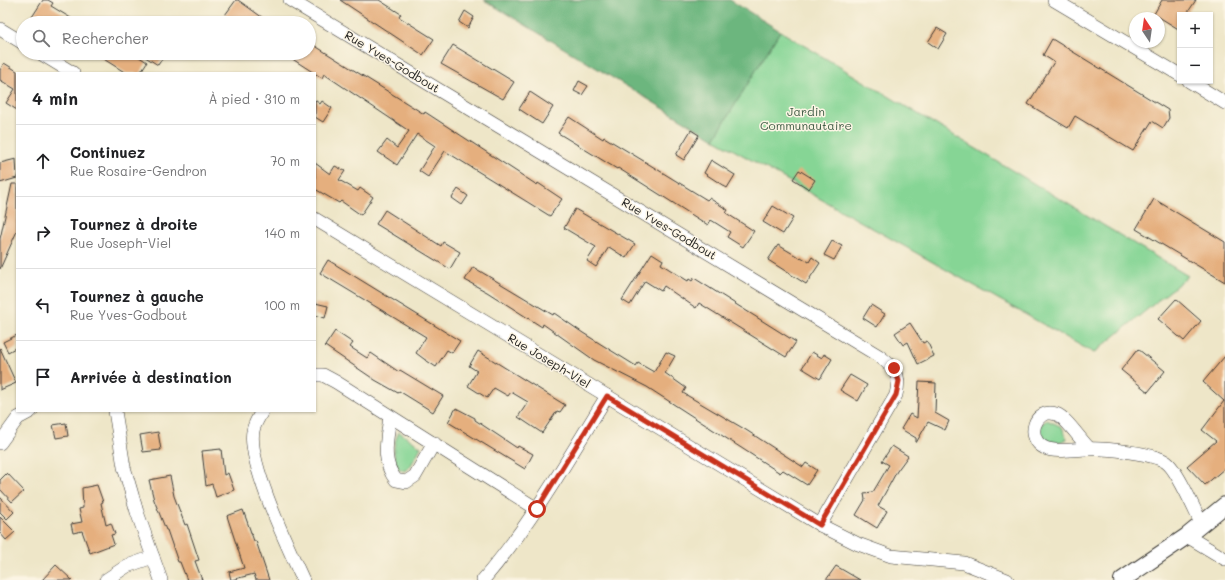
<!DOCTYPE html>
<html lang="fr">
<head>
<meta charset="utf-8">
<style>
	body { margin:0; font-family:Mali,sans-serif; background:#f6f6f6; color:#202124 }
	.controls { position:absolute; right:12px; top:12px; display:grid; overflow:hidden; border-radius:0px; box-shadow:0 1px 3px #0004 }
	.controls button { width:36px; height:36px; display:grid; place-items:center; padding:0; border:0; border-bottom:1px solid #e0e0e0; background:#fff; color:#202124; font:20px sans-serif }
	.compass { position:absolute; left:1129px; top:12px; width:36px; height:36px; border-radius:50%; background:#fff; box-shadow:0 1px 3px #0004; rotate:347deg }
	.stop { position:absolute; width:12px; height:12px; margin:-9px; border:3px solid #c8321e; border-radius:50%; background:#fff }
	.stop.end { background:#c8321e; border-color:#fff; box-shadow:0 1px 4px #0008 }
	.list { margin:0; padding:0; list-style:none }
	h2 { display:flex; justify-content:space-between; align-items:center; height:52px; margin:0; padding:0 16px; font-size:17px }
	h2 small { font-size:13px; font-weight:400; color:#757577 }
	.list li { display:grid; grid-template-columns:26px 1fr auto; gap:12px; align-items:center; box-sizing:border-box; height:72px; padding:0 16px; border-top:1px solid #e0e0e0 }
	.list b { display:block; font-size:15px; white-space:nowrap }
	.list p { margin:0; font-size:13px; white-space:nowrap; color:#757577 }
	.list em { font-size:13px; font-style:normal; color:#757577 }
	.icon { flex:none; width:22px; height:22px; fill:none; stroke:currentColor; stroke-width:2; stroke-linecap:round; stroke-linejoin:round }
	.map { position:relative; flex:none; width:1225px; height:580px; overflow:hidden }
	.search { position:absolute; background:#fff; box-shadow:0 1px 3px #0004; left:16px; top:16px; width:300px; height:44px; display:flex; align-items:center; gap:10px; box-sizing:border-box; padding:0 14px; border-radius:22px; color:#757577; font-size:15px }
	.panel { position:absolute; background:#fff; box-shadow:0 1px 3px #0004; left:16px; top:72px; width:300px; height:340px; border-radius:0px }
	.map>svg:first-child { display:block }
</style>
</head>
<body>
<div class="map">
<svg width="1225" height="580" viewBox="0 0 1225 580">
	<rect width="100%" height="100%" fill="#fcf5e5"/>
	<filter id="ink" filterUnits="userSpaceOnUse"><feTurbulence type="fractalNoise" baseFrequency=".025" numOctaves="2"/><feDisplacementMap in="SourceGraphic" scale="8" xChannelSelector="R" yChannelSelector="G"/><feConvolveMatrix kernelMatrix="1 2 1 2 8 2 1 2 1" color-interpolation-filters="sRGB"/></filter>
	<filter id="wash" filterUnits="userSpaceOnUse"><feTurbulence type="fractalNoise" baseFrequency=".012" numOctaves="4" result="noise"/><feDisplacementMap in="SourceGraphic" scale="16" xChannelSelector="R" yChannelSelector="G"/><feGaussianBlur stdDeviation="0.9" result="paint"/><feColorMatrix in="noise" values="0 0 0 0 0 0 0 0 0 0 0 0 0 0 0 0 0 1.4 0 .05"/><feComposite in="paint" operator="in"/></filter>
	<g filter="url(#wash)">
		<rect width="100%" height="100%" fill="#eee6c8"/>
		<g fill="#86d595" stroke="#517858">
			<path d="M 780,31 L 1188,276 L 1094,353 L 714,139 Z"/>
			<path d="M 1047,420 L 1062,427 L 1067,439 C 1057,445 1046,442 1039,434 L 1040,425 Z"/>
			<path d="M 399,432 L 421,447 L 410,467 L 404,471 L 398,468 C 392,455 393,444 399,432 Z"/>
		</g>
		<path fill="#6cb67e" stroke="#44694d" d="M 484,0 L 730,0 L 780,31 L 714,139 Z"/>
		<g id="blocks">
			<g fill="#e5af7e">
				<path d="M 43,0 L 48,0 L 53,3 L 51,6 L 79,23 L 42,23 L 32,17 Z"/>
				<path d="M 236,0 L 238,0 L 270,23 L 236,23 L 225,15 Z"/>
				<path d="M 340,0 L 379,0 L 401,14 L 399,17 L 434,39 L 423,55 Z"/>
				<path d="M 1162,0 L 1196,0 L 1186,15 L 1180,15 L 1180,30 L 1154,14 Z"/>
				<path d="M 465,11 L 474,17 L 468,28 L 459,22 Z"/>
				<path d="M 937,28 L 947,34 L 938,49 L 928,42 Z"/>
				<path d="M 1052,39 L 1168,110 L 1169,118 L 1163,128 L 1152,121 L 1133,151 L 1075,116 L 1068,128 L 1028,104 L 1054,62 L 1043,55 Z"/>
				<path d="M 312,44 L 424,114 L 425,112 L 537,185 L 538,183 L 562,199 L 550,216 L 445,151 L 428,177 L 419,171 L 435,146 L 417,134 L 397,165 L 378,152 L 387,140 L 397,148 L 409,131 L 324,74 L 322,78 L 283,53 L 309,53 Z"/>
				<path d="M 453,45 L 514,82 L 503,99 L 441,64 Z"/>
				<path d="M 94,53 L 133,53 L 147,62 L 140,73 L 126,73 Z"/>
				<path d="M 139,53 L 166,53 L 158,65 Z"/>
				<path d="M 4,63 L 17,71 L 17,110 L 6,103 L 15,89 L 0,80 L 0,70 Z"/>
				<path d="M 579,81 L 588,86 L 582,95 L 574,91 Z"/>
				<path d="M 530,92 L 553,107 L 542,124 L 519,109 Z"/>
				<path d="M 315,100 L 320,104 L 322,101 L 332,108 L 323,122 L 315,117 Z"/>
				<path d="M 569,117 L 603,139 L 604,137 L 642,160 L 707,200 L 709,198 L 728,210 L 726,213 L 754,231 L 743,247 L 727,237 L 730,232 L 711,220 L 708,225 L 618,168 L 617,169 L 558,133 Z"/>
				<path d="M 691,130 L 699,135 L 684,160 L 676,155 Z"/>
				<path d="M 16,159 L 17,178 L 0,183 L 0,163 Z"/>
				<path d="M 711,160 L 735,175 L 727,188 L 704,173 Z"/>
				<path d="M 315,163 L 330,174 L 335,166 L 345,171 L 339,180 L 358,191 L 360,188 L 373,197 L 361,215 L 341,201 L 339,203 L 315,189 Z"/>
				<path d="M 799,170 L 815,180 L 809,189 L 793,179 Z"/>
				<path d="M 12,184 L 17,184 L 17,231 L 0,269 L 0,239 Z"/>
				<path d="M 458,189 L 468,196 L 462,205 L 452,198 Z"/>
				<path d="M 1154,199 L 1225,242 L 1225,282 L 1136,229 Z"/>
				<path d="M 773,206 L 793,218 L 783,234 L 763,222 Z"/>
				<path d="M 575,209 L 635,244 L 626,258 L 609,247 L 596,267 L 587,261 L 596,247 L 564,228 Z"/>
				<path d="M 385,210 L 441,246 L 443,242 L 460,252 L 450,269 L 376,224 Z"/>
				<path d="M 832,241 L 842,246 L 834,260 L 824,255 Z"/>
				<path d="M 778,245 L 800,258 L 801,257 L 809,262 L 812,257 L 820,263 L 806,284 L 768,260 Z"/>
				<path d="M 652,253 L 663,260 L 661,264 L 688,281 L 689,279 L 692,281 L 694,278 L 796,342 L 786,357 L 699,303 L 696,308 L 664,286 L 661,291 L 645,281 L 630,305 L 622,300 Z"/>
				<path d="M 328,260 L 460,341 L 452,353 L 447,350 L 436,367 L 424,359 L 416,353 L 426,337 L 320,273 Z"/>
				<path d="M 473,267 L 553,315 L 554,313 L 583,333 L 636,366 L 638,363 L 654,372 L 666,352 L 675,356 L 665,373 L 686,388 L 683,393 L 746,430 L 803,467 L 806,463 L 817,470 L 807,485 L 783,470 L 780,473 L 647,387 L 594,360 L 543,324 L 542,327 L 487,292 L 465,280 Z"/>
				<path d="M 1176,299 L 1201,321 L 1184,341 L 1158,319 Z"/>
				<path d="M 315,303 L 328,306 L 325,318 L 315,315 Z"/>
				<path d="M 871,305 L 885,314 L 877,327 L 863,318 Z"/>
				<path d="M 910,323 L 923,343 L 927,341 L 934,356 L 918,364 L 908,342 L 903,345 L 895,333 Z"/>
				<path d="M 335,331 L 353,343 L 350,347 L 367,358 L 371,353 L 399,372 L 400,370 L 443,396 L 433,412 L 399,391 L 398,393 L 375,380 L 325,346 Z"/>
				<path d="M 17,335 L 17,347 L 8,352 L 3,342 Z"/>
				<path d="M 0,348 L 16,383 L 0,390 Z"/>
				<path d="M 1138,349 L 1165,371 L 1148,392 L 1121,370 Z"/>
				<path d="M 478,351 L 565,405 L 560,412 L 557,411 L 542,433 L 518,417 L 528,402 L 511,392 L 508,396 L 494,388 L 487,398 L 468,386 L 477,371 L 469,366 Z"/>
				<path d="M 812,352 L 822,358 L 824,354 L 832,359 L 820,379 L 802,368 Z"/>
				<path d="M 1225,356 L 1225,468 L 1205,485 L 1187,466 L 1216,441 L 1202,430 L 1224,401 L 1203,382 Z"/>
				<path d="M 850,375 L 867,385 L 858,401 L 840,390 Z"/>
				<path d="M 919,382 L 936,383 L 935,413 L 949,421 L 945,430 L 928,422 L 916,443 L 916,438 L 901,429 L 910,414 L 917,418 Z"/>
				<path d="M 456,408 L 475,418 L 475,420 L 517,448 L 518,446 L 533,454 L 525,469 L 448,422 Z"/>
				<path d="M 66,423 L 68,436 L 56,438 L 53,425 Z"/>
				<path d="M 158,432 L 161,450 L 143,452 L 140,435 Z"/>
				<path d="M 892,446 L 908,456 L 897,471 L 878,506 L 887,511 L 877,528 L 856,515 L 865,500 L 864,493 L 873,492 L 889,465 L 882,461 Z"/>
				<path d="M 221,449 L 224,475 L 228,473 L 234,490 L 216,497 L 212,484 L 206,486 L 202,451 Z"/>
				<path d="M 7,473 L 24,491 L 12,502 L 0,489 L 0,480 Z"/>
				<path d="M 170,476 L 174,496 L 185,525 L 187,524 L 199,560 L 195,561 L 202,580 L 187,580 L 180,562 L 178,562 L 167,530 L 166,530 L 154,500 L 149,480 Z"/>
				<path d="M 97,485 L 103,502 L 101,503 L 106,525 L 111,523 L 115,534 L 111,535 L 114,544 L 90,553 L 82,531 L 73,533 L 71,524 L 82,522 L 79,509 L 83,508 L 82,488 Z"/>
				<path d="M 0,497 L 14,512 L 7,519 L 0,512 Z"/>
				<path d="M 243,510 L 254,541 L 256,541 L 269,580 L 256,580 L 254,574 L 231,580 L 229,572 L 244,568 L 227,516 Z"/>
				<path d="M 0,517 L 15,532 L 6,540 L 0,533 Z"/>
				<path d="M 56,565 L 72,580 L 42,580 Z"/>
				<path d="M 836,566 L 860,580 L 826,580 Z"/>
			</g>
		</g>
	</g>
	<g filter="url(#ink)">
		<use href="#blocks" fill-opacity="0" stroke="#3c3a36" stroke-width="1"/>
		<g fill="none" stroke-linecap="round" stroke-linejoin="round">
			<defs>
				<g id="minor">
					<path d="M 290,0 L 879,356 C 896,369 901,374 896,395 L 820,525"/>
					<path d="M 1054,0 L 1180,75"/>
					<path d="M 0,29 L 23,43"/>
					<path d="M 40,53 L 73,73"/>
					<path d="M 1189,81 L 1225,103"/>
					<path d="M 315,219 L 820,525 L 858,544 L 891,556 L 964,563 L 1007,580"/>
					<path d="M 315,375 L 323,375 L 336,382 L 537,509"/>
					<path d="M 115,411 L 124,467 L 137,512 L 161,580"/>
					<path d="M 262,411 C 259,417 254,424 253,431 C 247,462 289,549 303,580"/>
					<path d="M 390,417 C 387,440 381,461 396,480 L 406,482 L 415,476 L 434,443"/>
					<path d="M 0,443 L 18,418 L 31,411"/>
					<path d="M 1090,449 C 1081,441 1066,417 1056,414 C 1034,407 1025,439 1045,448 C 1056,453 1075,449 1088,449 C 1104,448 1153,453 1166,462 C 1177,469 1195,511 1202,525"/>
					<path d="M 1187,536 L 1225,559"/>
					<path d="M 106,580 L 127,566 L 153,557"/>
					<path d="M 483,580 C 531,524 568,459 607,396"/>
				</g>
				<path id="tertiary" d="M 1122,580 L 1187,536 L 1225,505"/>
			</defs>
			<use href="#minor" stroke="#3c3a36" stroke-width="14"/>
			<use href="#tertiary" stroke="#3c3a36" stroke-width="18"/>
			<use href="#minor" stroke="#fff" stroke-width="13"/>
			<use href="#tertiary" stroke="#fff" stroke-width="16"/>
		</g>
	</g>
	<g fill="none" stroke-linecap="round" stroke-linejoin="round" filter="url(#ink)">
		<path stroke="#c8321e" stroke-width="5" d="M 537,509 L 607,396 L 820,525 L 896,395 L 899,381 L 894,368"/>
	</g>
	<g text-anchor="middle" stroke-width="3" stroke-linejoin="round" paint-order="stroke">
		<g font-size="12" fill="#1c1c1c" stroke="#fcf5e5">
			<text transform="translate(392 62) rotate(31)" y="4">Rue Yves-Godbout</text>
			<text transform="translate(669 229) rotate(31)" y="4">Rue Yves-Godbout</text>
			<text transform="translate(549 361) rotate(31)" y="4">Rue Joseph-Viel</text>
		</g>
		<g font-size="12" fill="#415d46" stroke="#fcf5e5">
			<text x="806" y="116">Jardin<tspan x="806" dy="14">Communautaire</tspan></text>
		</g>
	</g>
</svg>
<div class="controls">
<button>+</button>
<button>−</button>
</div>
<svg class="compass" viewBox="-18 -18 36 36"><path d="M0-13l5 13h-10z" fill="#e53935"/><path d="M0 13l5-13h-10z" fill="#757577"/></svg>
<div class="stop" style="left:537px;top:509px"></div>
<div class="stop end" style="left:894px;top:368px"></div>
<div class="search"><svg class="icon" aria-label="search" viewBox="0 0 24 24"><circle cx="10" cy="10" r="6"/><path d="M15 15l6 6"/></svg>Rechercher</div>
<section class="panel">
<h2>4 min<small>À pied · 310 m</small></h2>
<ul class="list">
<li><svg class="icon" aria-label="ahead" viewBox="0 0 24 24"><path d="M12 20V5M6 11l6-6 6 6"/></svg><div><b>Continuez</b><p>Rue Rosaire-Gendron</p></div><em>70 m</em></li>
<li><svg class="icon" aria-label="right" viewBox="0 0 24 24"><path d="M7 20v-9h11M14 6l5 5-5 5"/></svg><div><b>Tournez à droite</b><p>Rue Joseph-Viel</p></div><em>140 m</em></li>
<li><svg class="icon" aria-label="left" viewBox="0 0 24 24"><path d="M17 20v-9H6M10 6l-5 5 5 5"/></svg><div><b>Tournez à gauche</b><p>Rue Yves-Godbout</p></div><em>100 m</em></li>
<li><svg class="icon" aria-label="arrive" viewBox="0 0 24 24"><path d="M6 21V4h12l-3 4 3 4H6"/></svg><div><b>Arrivée à destination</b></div></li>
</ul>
</section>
</div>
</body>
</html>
